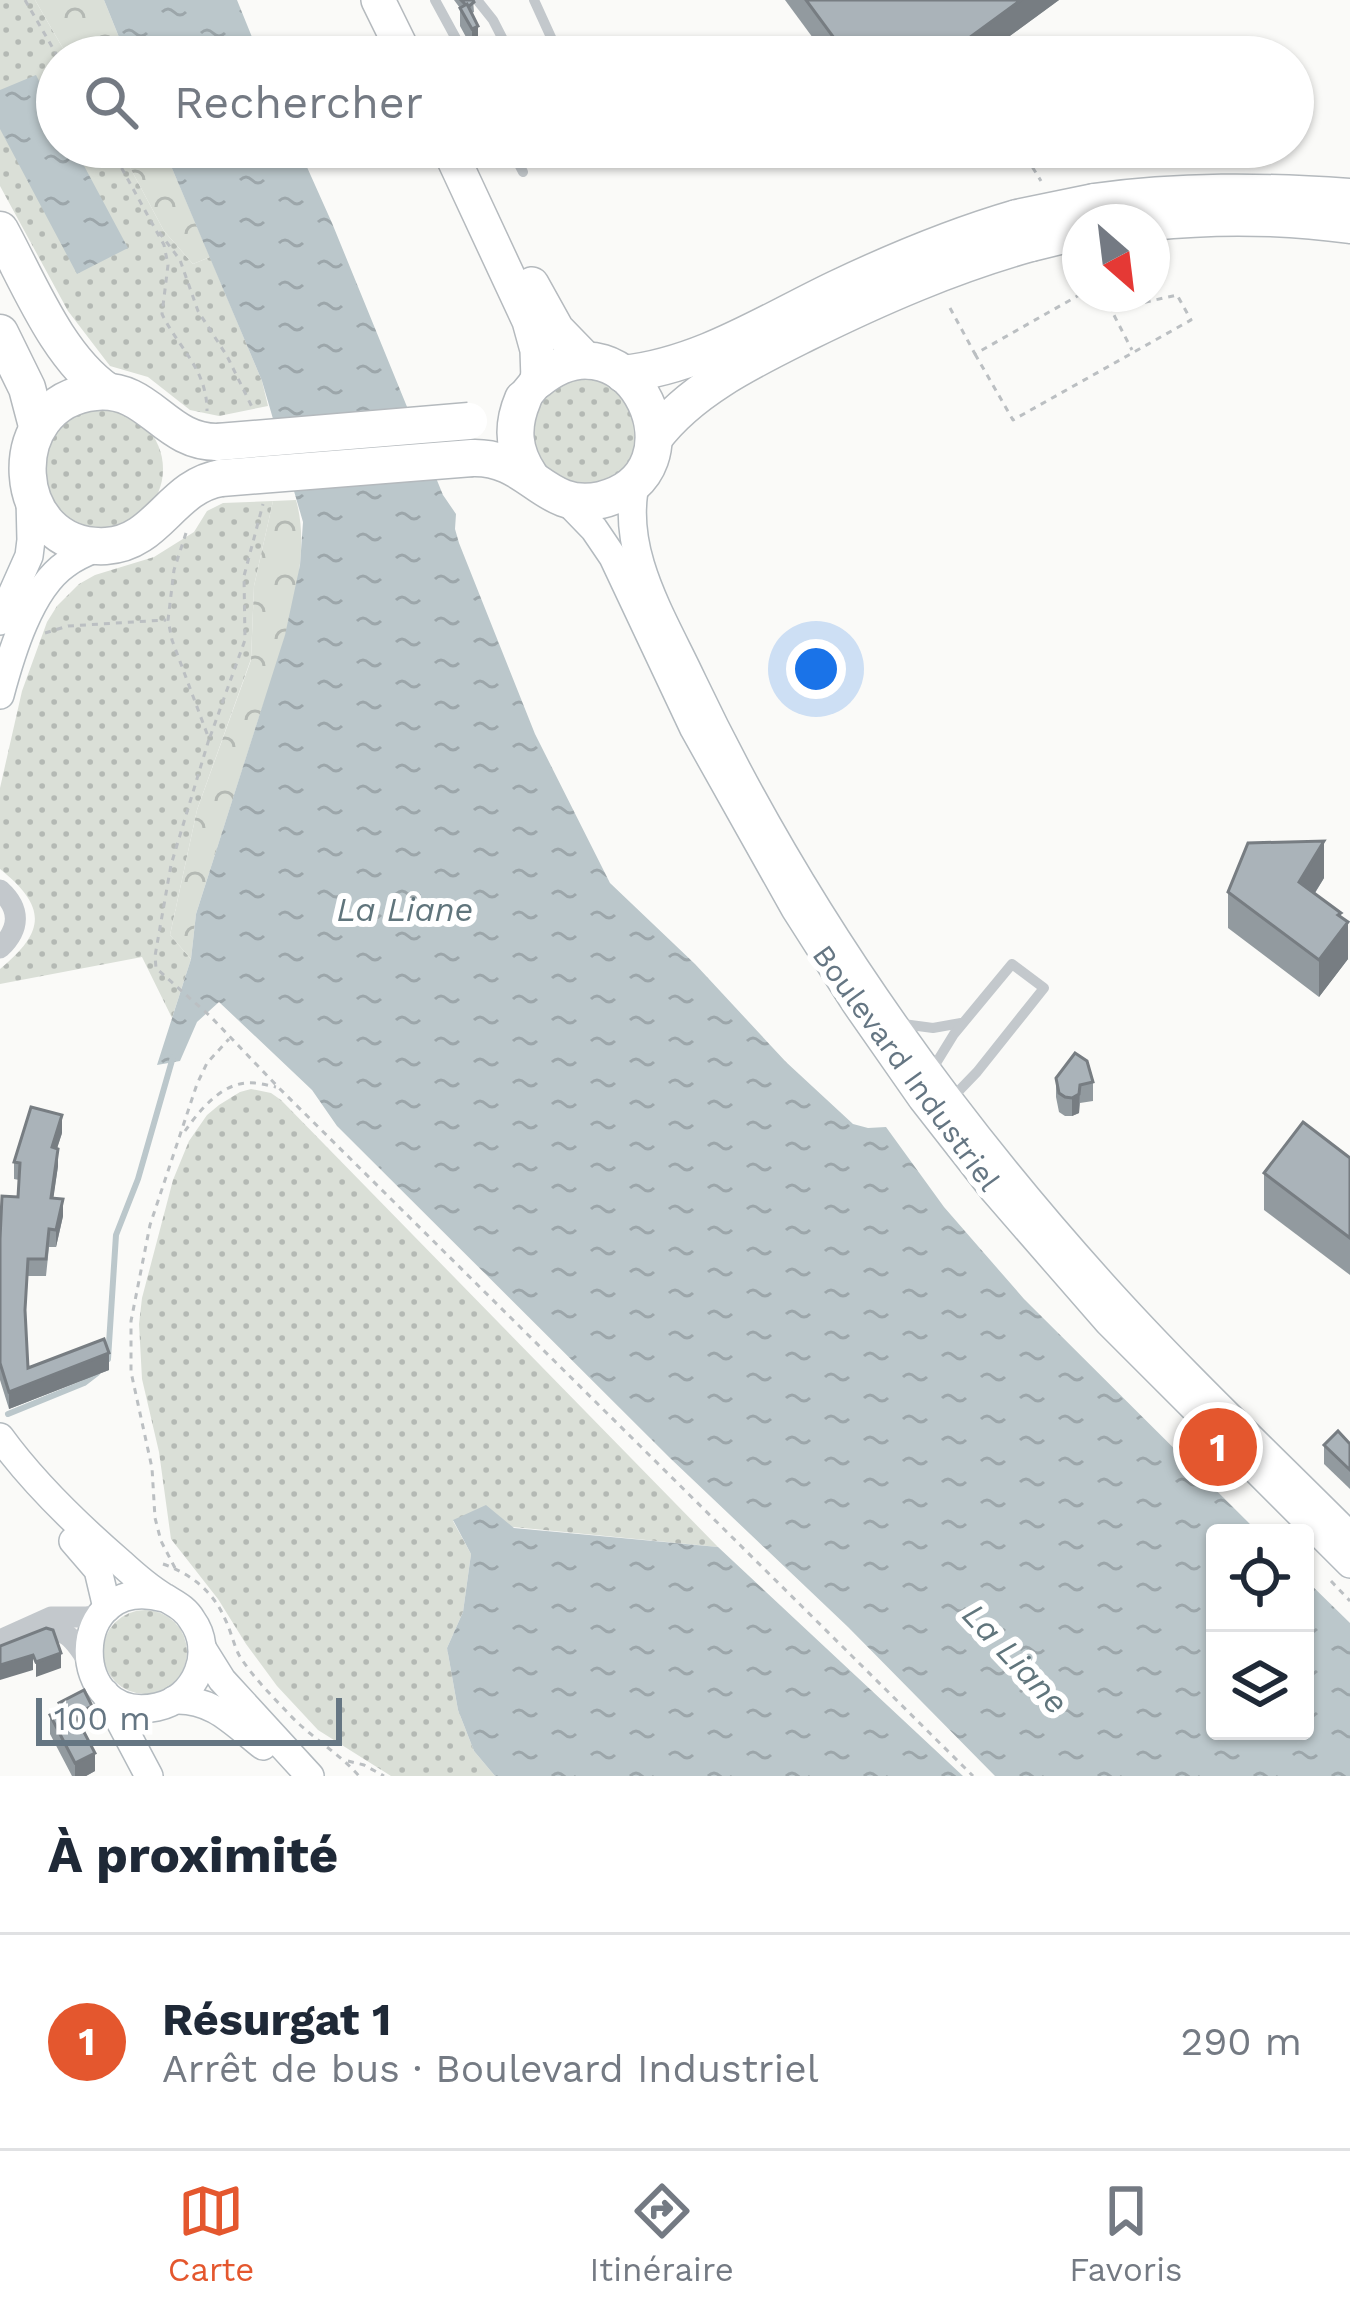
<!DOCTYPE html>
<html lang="fr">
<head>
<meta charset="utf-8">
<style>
	body { margin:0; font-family:"Work Sans",sans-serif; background:#f6f6f7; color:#1f2937 }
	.controls { position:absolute; right:36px; bottom:36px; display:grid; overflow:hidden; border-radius:12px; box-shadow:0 3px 9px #0004 }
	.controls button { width:108px; height:108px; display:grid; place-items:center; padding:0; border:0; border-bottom:3px solid #e0e1e3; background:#fff; color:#1f2937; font:60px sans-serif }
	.compass { position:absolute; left:1062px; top:204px; width:108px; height:108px; border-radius:50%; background:#fff; box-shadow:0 3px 9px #0004; rotate:152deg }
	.scale { position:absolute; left:36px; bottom:30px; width:306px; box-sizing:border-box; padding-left:12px; border:6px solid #657683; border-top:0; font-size:33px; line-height:42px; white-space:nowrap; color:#657683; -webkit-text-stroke:9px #fff; paint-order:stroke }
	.you { position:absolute; left:816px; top:669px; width:42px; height:42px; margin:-30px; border:9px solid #fff; border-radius:50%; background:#1a73e8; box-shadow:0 0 0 18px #1a73e833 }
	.badge { display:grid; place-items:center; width:78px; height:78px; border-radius:50%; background:#e4572e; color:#fff; font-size:39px; font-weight:700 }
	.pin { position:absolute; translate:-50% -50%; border:6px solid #fff; box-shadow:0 3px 12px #0006 }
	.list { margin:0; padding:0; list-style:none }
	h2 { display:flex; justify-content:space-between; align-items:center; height:156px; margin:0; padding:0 48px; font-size:51px }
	h2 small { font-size:39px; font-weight:400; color:#747a83 }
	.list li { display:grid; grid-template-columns:78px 1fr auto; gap:36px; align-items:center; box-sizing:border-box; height:216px; padding:0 48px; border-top:3px solid #e0e1e3 }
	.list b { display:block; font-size:45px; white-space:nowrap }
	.list p { margin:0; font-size:39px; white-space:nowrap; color:#747a83 }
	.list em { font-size:39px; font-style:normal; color:#747a83 }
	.icon { flex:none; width:66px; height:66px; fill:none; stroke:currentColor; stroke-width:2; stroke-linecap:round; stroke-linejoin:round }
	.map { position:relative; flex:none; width:1350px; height:1776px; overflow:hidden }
	.search { position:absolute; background:#fff; box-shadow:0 3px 9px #0004; left:36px; right:36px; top:36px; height:132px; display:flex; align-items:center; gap:30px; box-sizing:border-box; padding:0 42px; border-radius:66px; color:#747a83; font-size:45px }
	.sheet { height:372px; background:#fff }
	nav { display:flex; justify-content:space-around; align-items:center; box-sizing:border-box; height:168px; border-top:3px solid #e0e1e3; background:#fff; font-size:33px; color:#747a83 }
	nav a { display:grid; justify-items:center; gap:6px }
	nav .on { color:#e4572e }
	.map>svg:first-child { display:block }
</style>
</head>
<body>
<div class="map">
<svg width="1350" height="1776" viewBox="0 0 1350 1776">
	<defs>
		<pattern id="grass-dots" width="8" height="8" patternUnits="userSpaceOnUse" patternTransform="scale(3)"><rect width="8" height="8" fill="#dadfd7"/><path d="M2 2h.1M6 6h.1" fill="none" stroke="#b4b9b4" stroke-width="1.8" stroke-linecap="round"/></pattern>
		<pattern id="forest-crowns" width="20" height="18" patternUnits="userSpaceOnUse" patternTransform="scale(3)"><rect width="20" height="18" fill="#dadfd7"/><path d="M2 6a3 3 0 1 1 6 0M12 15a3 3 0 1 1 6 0" fill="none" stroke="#b4b9b4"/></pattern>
		<pattern id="water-ripples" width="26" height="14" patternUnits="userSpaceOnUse" patternTransform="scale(3)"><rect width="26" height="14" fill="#bbc7cb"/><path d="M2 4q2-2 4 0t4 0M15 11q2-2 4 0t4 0" fill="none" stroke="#9ca6aa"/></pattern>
	</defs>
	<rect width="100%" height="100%" fill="#fafaf8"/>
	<g fill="url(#grass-dots)">
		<path d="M 0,0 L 35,0 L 68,57 L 57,57 L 57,147 L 119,147 L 164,231 L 193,264 L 210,257 L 262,381 L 268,406 L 219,416 L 190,410 L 148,377 L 110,366 L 68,311 L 0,186 Z"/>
		<circle cx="584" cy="432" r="53"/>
		<circle cx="103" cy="469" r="60"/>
		<path d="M 273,501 L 254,586 L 251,659 L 197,810 L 170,935 L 191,959 L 172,1018 L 142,957 L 0,984 L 0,969 C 46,931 47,907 0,869 L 0,788 L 22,691 L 47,622 L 57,606 L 79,584 L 95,575 L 154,557 L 194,532 L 207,511 L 223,503 Z"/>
		<path d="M 251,1089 L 271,1093 L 281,1100 L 718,1547 L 453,1521 L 471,1554 L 463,1612 L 447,1648 L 458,1710 L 474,1751 L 495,1776 L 391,1776 L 318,1730 L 277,1686 L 246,1644 L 218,1599 L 171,1539 L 159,1452 L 142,1379 L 139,1324 L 142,1298 L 173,1180 L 189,1141 L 207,1115 L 219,1105 L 240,1092 Z"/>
		<circle cx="145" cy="1652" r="42"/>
	</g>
	<g fill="url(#forest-crowns)">
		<path d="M 35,0 L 104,0 L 127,57 L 68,57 Z"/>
		<path d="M 119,147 L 163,147 L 210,257 L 193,264 L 164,231 Z"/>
		<path d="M 296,500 C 316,567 274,670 253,736 C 234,795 215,855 196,914 L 191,959 L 170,935 L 197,810 L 251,660 L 254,586 L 273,501 Z"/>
	</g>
	<g fill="url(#water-ripples)">
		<path d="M 104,0 L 237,0 L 260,57 L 127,57 Z"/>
		<path d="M 36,75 L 57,115 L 57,147 L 74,147 L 128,248 L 77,274 L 0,129 L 0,90 Z"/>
		<path d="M 163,147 L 298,147 L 332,223 L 443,495 L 456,514 L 455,529 L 459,543 L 535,734 L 610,883 L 695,964 L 786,1062 L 853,1124 L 868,1128 L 886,1127 L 944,1207 L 1024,1299 L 1259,1533 L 1215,1533 L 1215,1731 L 1305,1731 L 1305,1579 L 1350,1623 L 1350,1776 L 995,1776 L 848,1627 L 670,1458 L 337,1126 L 312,1090 L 219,1002 L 197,1022 L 180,1061 L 157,1065 L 191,959 L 196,914 L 285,635 L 300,565 L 303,522 L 262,381 Z"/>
		<path d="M 486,1505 L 514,1528 L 718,1547 L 963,1776 L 495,1776 L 474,1751 L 458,1710 L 447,1648 L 463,1612 L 471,1554 L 453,1520 Z"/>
	</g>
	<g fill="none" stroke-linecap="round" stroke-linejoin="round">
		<g stroke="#bbc7cb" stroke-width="6">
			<path d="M 108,1359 L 116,1235 L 138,1179 L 173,1057"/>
			<path d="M 8,1414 L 84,1383 L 97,1373"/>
		</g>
		<defs>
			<g id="secondary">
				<path d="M 637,477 C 617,549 664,619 693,682 C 797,901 939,1103 1101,1283 C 1180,1371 1266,1452 1350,1536"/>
				<path d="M 565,499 L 594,529 L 613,557 L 694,729 L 795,909 L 855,1003 L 922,1099 L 994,1191 L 1108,1322 L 1350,1564"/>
				<path d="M 0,621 L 29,556 L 31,540 L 30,498"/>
				<path d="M 0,695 C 11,654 30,589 66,564 C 76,556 89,551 101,546"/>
				<path d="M 0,1437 C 34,1484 77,1525 121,1563 C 134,1575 149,1588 164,1597 C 175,1604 185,1608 192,1620 C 203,1635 205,1655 198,1672 C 191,1690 176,1703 157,1707 C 66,1727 65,1571 164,1598"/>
				<path d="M 73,1541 L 98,1570 L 107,1608"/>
				<path d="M 202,1648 L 222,1680 L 310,1776"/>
				<path d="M 105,1693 L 149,1776"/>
				<path d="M 174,1700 C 213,1698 235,1724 263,1746"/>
			</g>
			<g id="primary">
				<path d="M 378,0 L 406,57"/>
				<path d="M 448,147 L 529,321 L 537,350 L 538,380 L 524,397"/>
				<path d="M 532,284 L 557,329 L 589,362"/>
			</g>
			<g id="highway">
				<path d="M 1094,202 C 1180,190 1263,191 1350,197"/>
				<path d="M 1150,222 C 1217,215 1284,216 1350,225"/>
				<path d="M 0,230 C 29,283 57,356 107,391"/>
				<path d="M 0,333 L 27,388 L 37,426"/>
				<path d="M 623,374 C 700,366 767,322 836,289 C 895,261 955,236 1017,218"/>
				<path d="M 523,399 C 511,427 513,451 530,476"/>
				<path d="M 654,438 C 691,389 752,360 806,333 C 879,297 952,265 1031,243"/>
				<path d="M 218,442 C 164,443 150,386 95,392 C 0,401 7,551 106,546 C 158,543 171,486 221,478"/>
				<path d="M 472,458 C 531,456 544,513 601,500 C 709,474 632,304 538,380"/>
			</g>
		</defs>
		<use href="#secondary" stroke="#b3babf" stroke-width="30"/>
		<use href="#primary" stroke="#b5babe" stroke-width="36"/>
		<use href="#highway" stroke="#b4b9bd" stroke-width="39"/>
		<g stroke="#bbbfc2" stroke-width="3" stroke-dasharray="6 6" stroke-linecap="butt">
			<path d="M 25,0 L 58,57"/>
			<path d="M 110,147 L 164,245 L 168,265 L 162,314 C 179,349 207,369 207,411"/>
			<path d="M 1020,147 L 1041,181"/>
			<path d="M 1030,159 L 1054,147"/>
			<path d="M 159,232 L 180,260 L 198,311 L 227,356 L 252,407"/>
			<path d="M 1103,294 L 1132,350"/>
			<path d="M 950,308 L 975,354 L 1081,294"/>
			<path d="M 975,354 L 1013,420 L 1191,320 L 1177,295 L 1111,310"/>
			<path d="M 186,533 L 174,570 L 168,620 L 172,640 L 209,739 L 171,865 L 155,956 L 156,968 L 211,1017 L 278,1087 L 973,1776"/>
			<path d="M 45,633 L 68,626 L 166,620"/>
			<path d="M 210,737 L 245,640 L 244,576 L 263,504"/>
			<path d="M 185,1131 C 199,1111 220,1085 246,1083 C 256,1082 267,1085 276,1087"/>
			<path d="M 163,1564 C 191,1574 213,1591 225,1619 C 231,1631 233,1643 239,1655 C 251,1675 272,1696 288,1713 C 310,1737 338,1752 359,1776"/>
			<path d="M 175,1568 L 161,1541 L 155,1518 L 152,1468 L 131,1372 L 131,1321 L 150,1225 L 197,1084 L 207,1063 L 229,1039"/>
			<path d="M 1331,1581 L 1350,1601"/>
			<path d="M 348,1761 L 364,1765 L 384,1776"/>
		</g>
		<g stroke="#c3c8cc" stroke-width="10">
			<path d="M 435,0 L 466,57"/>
			<path d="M 477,0 L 493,20 L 512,57"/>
			<path d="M 534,0 L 560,57"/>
			<path d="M 510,147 L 523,172"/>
			<path d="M 903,1024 L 933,1028 L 961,1023"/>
			<path d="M 930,1073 L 954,1034 L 1012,964 L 1044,988 L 977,1072 L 950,1100"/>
		</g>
		<g stroke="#c3c8cc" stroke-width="21">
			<path d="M 0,890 C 21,909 20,929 0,948"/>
			<path d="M 35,1629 C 65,1625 75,1640 89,1663"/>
			<path d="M 0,1640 L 51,1617 L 87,1617 L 101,1615"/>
		</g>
		<use href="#secondary" stroke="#fff" stroke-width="27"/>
		<use href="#primary" stroke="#fff" stroke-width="33"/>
		<use href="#highway" stroke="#fff" stroke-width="36"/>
		<defs>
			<g id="highway-bridge">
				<path d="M 1017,218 L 1094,202"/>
				<path d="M 1031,243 L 1080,231"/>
				<path d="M 218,442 L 469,421"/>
				<path d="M 221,478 L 472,458"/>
			</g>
		</defs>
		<use href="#highway-bridge" stroke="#b4b9bd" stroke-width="39" stroke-linecap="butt"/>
		<use href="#highway-bridge" stroke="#fff" stroke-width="36"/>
	</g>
	<g fill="#929a9f">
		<path d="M 454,0 L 473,0 L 474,12 L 472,13 L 478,45 L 472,48 L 460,26 L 460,8 Z"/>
		<path d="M 785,0 L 1059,0 L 981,57 L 827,57 Z"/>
		<path d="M 1324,878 L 1315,893 L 1341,917 L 1348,959 L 1319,997 L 1228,928 L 1228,892 Z"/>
		<path d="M 1056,1078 L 1093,1082 L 1093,1101 L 1080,1103 L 1079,1113 L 1072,1116 L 1065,1116 L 1059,1112 L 1056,1097 Z"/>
		<path d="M 62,1133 L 57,1148 L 58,1166 L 53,1198 L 63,1216 L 56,1247 L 49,1247 L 46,1276 L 28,1276 L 25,1319 L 28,1368 L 109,1370 L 9,1409 L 0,1380 L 0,1239 L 18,1197 L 19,1180 L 14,1179 L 14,1162 Z"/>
		<path d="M 1350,1158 L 1350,1275 L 1264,1210 L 1264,1173 Z"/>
		<path d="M 1350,1444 L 1350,1489 L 1324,1464 L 1324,1445 Z"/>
		<path d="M 59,1703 L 92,1725 L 83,1729 L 95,1771 L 86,1776 L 72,1776 L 50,1734 L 50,1715 L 59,1711 Z"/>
	</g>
	<g fill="#777d82">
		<path d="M 1021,0 L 1059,0 L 981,57 L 943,57 Z"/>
		<path d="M 478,26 L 478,45 L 472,48 L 472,29 Z"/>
		<path d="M 1324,841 L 1324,878 L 1299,918 L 1299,882 Z"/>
		<path d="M 1341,913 L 1341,932 L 1348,922 L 1348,959 L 1319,997 L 1319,960 Z"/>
		<path d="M 1080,1085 L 1079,1113 L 1072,1116 L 1072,1098 Z"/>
		<path d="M 62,1115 L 62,1133 L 52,1164 L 52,1147 Z"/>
		<path d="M 58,1149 L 58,1166 L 51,1215 L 51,1198 Z"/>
		<path d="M 63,1199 L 63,1216 L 56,1247 L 56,1230 Z"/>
		<path d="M 109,1353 L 109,1370 L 9,1409 L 9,1392 Z"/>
		<path d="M 61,1653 L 61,1668 L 36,1677 L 36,1662 Z"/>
		<path d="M 33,1655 L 33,1670 L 0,1680 L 0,1665 Z"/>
		<path d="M 92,1706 L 92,1725 L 75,1733 L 75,1715 Z"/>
		<path d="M 95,1753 L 95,1771 L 86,1776 L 75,1776 L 75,1763 Z"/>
	</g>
	<g fill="#aab3b9" stroke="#777d82" stroke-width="3">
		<path d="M 461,0 L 473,0 L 474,2 L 468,7 Z"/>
		<path d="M 806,0 L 1021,0 L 943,57 L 848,57 Z"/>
		<path d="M 467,4 L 478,26 L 472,29 L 460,8 Z"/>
		<path d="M 1324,841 L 1299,882 L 1341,913 L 1338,915 L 1348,922 L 1319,960 L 1228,892 L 1248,843 Z"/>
		<path d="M 1075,1053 L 1087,1061 L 1093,1082 L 1080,1085 L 1079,1094 L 1072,1098 L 1065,1097 L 1059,1093 L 1056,1078 Z"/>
		<path d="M 31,1107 L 62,1115 L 52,1147 L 58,1149 L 51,1198 L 63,1199 L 56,1230 L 49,1229 L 46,1259 L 28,1259 L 25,1310 L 28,1368 L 104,1339 L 109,1353 L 9,1392 L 0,1363 L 0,1239 L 2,1196 L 18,1197 L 20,1163 L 14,1162 Z"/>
		<path d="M 1303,1122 L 1350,1158 L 1350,1238 L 1264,1173 Z"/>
		<path d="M 1338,1431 L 1350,1444 L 1350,1470 L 1324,1445 Z"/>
		<path d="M 46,1628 L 53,1630 L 61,1653 L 36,1662 L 33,1655 L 0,1665 L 0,1646 Z"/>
		<path d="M 84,1690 L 92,1706 L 75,1715 L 95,1753 L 75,1763 L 50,1715 L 62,1709 L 59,1703 Z"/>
	</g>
	<g text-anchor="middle" stroke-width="12" stroke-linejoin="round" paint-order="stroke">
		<g font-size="30" fill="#657683" stroke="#fff">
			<text transform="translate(906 1068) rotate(54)" y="10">Boulevard Industriel</text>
		</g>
		<g font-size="33" font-style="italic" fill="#60757c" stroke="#fff">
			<text x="405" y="921">La Liane</text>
			<text transform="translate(1016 1658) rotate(47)" y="12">La Liane</text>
		</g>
	</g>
</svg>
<div class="controls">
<button><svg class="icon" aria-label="locate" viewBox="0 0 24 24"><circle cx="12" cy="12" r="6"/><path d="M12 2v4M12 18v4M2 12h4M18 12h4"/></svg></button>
<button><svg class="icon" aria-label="layers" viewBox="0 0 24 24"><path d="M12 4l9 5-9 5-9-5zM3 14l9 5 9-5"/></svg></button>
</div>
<svg class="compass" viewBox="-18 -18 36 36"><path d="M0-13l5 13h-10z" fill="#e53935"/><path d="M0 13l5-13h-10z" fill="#747a83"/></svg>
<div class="scale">100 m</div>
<div class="you"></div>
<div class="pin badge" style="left:1218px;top:1447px">1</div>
<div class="search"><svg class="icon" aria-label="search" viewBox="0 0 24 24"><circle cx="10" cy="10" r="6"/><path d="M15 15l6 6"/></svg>Rechercher</div>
</div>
<section class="sheet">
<h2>À proximité<small></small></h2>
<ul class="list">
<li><span class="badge">1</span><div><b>Résurgat 1</b><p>Arrêt de bus · Boulevard Industriel</p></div><em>290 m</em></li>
</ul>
</section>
<nav>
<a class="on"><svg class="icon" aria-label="map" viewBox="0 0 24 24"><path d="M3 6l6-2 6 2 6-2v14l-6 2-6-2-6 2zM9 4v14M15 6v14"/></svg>Carte</a>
<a><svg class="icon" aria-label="directions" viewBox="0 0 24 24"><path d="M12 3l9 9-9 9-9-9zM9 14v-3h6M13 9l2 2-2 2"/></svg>Itinéraire</a>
<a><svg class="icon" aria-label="saved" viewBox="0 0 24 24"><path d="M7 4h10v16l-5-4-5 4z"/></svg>Favoris</a>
</nav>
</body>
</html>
